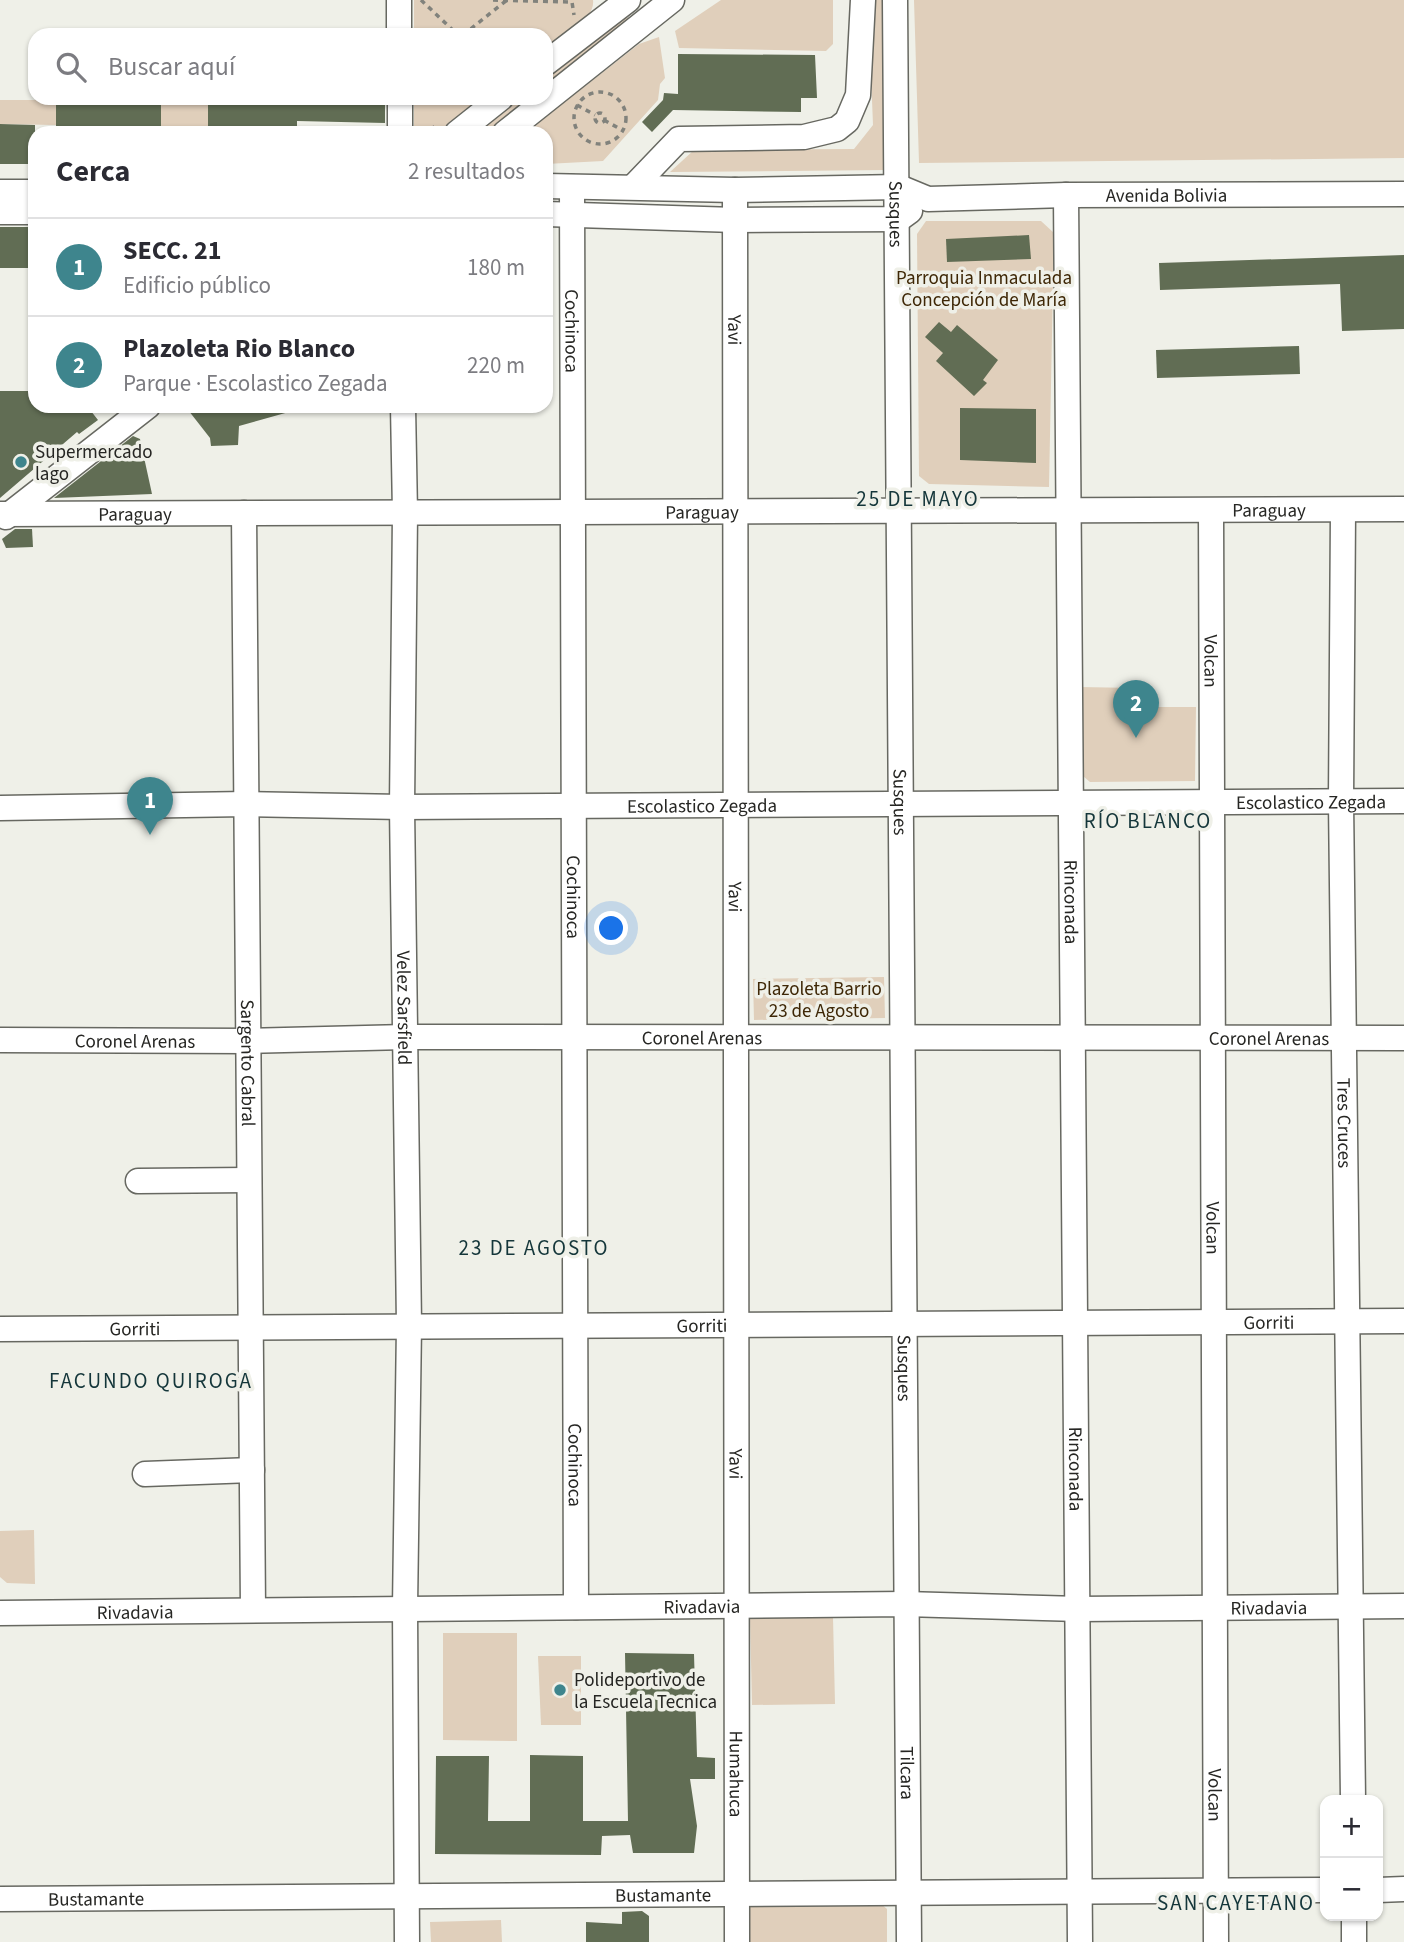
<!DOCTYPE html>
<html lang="es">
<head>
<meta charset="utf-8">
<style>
	body { margin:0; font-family:"Source Sans 3",sans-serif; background:#f7f7f7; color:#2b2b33 }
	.controls { position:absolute; right:21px; bottom:21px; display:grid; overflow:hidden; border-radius:14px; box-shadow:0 2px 5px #0004 }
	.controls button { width:63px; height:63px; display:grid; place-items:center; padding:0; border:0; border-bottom:2px solid #e1e1e2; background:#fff; color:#2b2b33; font:35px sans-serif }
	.you { position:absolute; left:612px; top:929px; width:24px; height:24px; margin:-18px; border:5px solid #fff; border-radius:50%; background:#1a73e8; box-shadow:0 0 0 10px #1a73e833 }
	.badge { display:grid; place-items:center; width:46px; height:46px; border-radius:50%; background:#3e858d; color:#fff; font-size:23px; font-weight:700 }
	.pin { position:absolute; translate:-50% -58px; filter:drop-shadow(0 2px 4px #0008) }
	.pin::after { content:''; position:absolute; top:37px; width:24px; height:21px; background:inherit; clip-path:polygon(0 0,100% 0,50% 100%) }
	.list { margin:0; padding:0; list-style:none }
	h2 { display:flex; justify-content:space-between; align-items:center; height:91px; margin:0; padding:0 28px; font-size:30px }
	h2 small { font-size:23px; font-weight:400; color:#7c7c81 }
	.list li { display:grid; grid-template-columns:46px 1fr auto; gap:21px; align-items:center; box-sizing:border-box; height:98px; padding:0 28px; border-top:2px solid #e1e1e2 }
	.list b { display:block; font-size:26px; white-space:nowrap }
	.list p { margin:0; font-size:23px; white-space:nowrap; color:#7c7c81 }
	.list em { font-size:23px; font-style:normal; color:#7c7c81 }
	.icon { flex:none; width:38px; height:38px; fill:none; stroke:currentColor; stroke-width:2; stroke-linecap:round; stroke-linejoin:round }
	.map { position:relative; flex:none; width:1404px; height:1942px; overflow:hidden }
	.search { position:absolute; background:#fff; box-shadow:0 2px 5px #0004; left:28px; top:28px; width:525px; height:77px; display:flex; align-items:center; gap:18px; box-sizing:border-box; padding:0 24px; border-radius:21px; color:#7c7c81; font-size:26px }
	.panel { position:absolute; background:#fff; box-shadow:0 2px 5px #0004; left:28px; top:126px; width:525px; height:287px; border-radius:21px }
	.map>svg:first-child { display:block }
</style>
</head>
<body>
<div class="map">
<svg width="1404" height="1942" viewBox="0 0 1404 1942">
	<rect width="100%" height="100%" fill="#eff0e8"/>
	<g fill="#e0cfbb">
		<path d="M 414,0 L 593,0 C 596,20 560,38 546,49 L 546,35 L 414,35 Z"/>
		<path d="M 721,0 L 833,0 L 833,44 L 826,51 L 679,48 L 675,31 Z"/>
		<path d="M 868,0 L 882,0 L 886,170 L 670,172 L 694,150 L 854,149 L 873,125 Z"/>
		<path d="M 914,0 L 1404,0 L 1404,158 L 919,163 Z"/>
		<path d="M 622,14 L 628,18 L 629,23 L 546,88 L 546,74 Z"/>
		<path d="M 659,37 L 665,78 L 660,84 L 658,100 L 603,161 L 546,164 L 546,133 L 525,133 L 639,44 Z"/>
		<rect x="161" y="98" width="47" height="35"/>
		<path d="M 414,98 L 481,98 L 436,133 L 414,133 Z"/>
		<path d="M 516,98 L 533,98 L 488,133 L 472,133 Z"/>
		<path d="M 0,100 L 56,100 L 56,125 L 0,124 Z"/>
		<path d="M 926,221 L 1041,221 L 1054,233 L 1049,487 L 929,484 L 919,476 L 917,234 Z"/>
		<path d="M 1079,687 L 1137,688 L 1137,707 L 1196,707 L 1195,781 L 1090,782 L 1076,770 Z"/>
		<path d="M 884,977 L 885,1018 L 754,1020 L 753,979 Z"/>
		<path d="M 34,1530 L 35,1584 L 7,1583 L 0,1577 L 0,1531 Z"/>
		<path d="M 833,1617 L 835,1704 L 752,1705 L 750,1618 Z"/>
		<path d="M 443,1633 L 517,1633 L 517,1741 L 443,1740 Z"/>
		<path d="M 538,1656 L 581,1656 L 581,1725 L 541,1725 Z"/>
		<path d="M 873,1897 L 887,1909 L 887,1942 L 745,1942 L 744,1911 L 758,1899 Z"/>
		<path d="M 501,1920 L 502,1942 L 431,1942 L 430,1922 Z"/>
	</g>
	<g fill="#616d54">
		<path d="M 678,54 L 815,55 L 817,98 L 801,98 L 801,112 L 673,110 L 652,132 L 642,122 L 663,100 L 664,93 L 678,94 Z"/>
		<rect x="56" y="98" width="105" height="35"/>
		<path d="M 208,98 L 385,100 L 385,123 L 297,121 L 297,133 L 208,133 Z"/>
		<path d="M 0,124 L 35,125 L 35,164 L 0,164 Z"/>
		<path d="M 0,227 L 35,227 L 32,268 L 0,268 Z"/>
		<path d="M 1029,235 L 1031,259 L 947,262 L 946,239 Z"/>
		<path d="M 1404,255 L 1404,329 L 1342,331 L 1340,284 L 1160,290 L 1159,263 Z"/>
		<path d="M 939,322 L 951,332 L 957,325 L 998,360 L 983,380 L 987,383 L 974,396 L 936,361 L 943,353 L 925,337 Z"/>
		<path d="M 1299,346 L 1300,374 L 1157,378 L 1156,350 Z"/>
		<path d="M 0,391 L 35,391 L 35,406 L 87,406 L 98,420 L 79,434 L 77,432 L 0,498 Z"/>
		<path d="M 185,406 L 296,406 L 296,410 L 239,426 L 238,445 L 211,446 L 210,438 Z"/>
		<path d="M 960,408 L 1036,409 L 1036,463 L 960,460 Z"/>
		<path d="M 133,436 L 140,439 L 152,494 L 54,498 Z"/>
		<path d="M 15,529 L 32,529 L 33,547 L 6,548 L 2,539 Z"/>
		<path d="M 625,1653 L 694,1654 L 697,1757 L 715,1758 L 715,1779 L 690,1779 L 697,1826 L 694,1853 L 633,1853 L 630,1835 L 602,1836 L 601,1855 L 435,1854 L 436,1756 L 489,1756 L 488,1821 L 530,1821 L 530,1755 L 583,1756 L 583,1821 L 628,1821 Z"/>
		<path d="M 642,1911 L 649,1916 L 649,1942 L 586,1942 L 586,1922 L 622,1924 L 622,1912 Z"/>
	</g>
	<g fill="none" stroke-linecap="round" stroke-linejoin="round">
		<defs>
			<g id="minor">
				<path d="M 399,0 L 399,35"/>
				<path id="s1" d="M 895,0 L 909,1942"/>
				<path d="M 546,63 L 628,0"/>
				<path d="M 400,98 L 400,133"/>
				<path d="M 457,133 L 501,98"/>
				<path d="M 505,133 L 672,0"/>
				<path id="s2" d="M 546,186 L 735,190 L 899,187 L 928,199 L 1066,195 L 1404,194"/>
				<path id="s3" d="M 572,187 L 576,1607"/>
				<path d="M 633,187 L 679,139 L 804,137 L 837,129 L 847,121 L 858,95 L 863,0"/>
				<path id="s4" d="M 735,190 L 737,1942"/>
				<path d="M 0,192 L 35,192"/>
				<path id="s5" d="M 1066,195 L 1080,1942"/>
				<path d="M 0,212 L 35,212"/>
				<path d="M 546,214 L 735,220 L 899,219 L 910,211"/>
				<path id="s6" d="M 403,406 L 405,513 L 402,807 L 409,1325 L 405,1608 L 407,1942"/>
				<path id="s7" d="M 1211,512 L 1216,1942"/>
				<path id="s8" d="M 1343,512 L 1341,801 L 1353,1800"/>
				<path id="s9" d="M 244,513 L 253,1610"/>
				<path id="s10" d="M 0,514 L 1404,509"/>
				<path d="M 6,517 L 148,406"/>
				<path id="s11" d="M 0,808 L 246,804 L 402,807 L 1404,801"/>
				<path id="s12" d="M 0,1040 L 248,1041 L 406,1037 L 1404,1038"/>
				<path d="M 138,1181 L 249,1180"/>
				<path id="s13" d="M 0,1329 L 1404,1321"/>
				<path d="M 145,1474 L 252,1470"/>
				<path id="s14" d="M 0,1613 L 905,1604 L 1079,1609 L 1404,1606"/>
				<path d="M 1378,1890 L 1404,1889"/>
				<path id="s15" d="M 0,1899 L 1325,1890"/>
				<path d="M 1354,1916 L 1354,1942"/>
			</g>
		</defs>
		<use href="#minor" stroke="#676861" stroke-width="27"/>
		<g stroke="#81827c" stroke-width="3.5" stroke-dasharray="5 5" stroke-linecap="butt">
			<path d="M 421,0 L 458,35"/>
			<path d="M 493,0 L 572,2 L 574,15"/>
			<path d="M 463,35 L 507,0"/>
			<circle cx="600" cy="118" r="26"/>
			<path d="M 577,105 L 595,115"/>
			<circle cx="600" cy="118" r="5"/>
			<path d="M 604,120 L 622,130"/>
			<path d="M 421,131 L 429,131 L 438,124"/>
		</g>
		<use href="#minor" stroke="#fff" stroke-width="24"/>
	</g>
	<g fill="#3e858d" stroke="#eff0e8" stroke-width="2.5">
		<circle cx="21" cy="462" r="7"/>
		<circle cx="560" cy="1690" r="7"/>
	</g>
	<g text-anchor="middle" stroke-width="7" stroke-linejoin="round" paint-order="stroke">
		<g font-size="19" fill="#262623" stroke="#eff0e8">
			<text dy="7" stroke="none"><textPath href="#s2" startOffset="623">Avenida Bolivia</textPath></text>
			<text dy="7" stroke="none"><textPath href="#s1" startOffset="214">Susques</textPath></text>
			<text dy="7" stroke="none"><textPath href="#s3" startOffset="144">Cochinoca</textPath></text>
			<text dy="7" stroke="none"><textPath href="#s4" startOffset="140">Yavi</textPath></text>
			<text dy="7" stroke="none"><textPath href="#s10" startOffset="1269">Paraguay</textPath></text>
			<text dy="7" stroke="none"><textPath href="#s10" startOffset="702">Paraguay</textPath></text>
			<text dy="7" stroke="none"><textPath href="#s10" startOffset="135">Paraguay</textPath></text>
			<text dy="7" stroke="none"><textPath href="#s7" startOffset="149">Volcan</textPath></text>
			<text dy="7" stroke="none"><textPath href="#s11" startOffset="1311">Escolastico Zegada</textPath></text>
			<text dy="7" stroke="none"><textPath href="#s1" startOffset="802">Susques</textPath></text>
			<text dy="7" stroke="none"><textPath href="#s11" startOffset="702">Escolastico Zegada</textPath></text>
			<text dy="7" stroke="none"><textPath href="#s3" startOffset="710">Cochinoca</textPath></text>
			<text dy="7" stroke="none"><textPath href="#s4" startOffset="707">Yavi</textPath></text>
			<text dy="7" stroke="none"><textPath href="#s5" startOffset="707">Rinconada</textPath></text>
			<text dy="7" stroke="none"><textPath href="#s6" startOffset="602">Velez Sarsfield</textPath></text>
			<text dy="7" stroke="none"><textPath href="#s12" startOffset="1269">Coronel Arenas</textPath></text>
			<text dy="7" stroke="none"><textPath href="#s12" startOffset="702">Coronel Arenas</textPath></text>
			<text dy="7" stroke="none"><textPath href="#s12" startOffset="135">Coronel Arenas</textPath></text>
			<text dy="7" stroke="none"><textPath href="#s9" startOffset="550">Sargento Cabral</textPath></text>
			<text dy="7" stroke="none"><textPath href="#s8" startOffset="611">Tres Cruces</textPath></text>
			<text dy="7" stroke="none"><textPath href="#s7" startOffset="716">Volcan</textPath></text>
			<text dy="7" stroke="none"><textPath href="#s13" startOffset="1269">Gorriti</textPath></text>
			<text dy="7" stroke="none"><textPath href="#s13" startOffset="702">Gorriti</textPath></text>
			<text dy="7" stroke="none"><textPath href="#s13" startOffset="135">Gorriti</textPath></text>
			<text dy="7" stroke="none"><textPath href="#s1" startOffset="1368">Susques</textPath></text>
			<text dy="7" stroke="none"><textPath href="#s3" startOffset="1278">Cochinoca</textPath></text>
			<text dy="7" stroke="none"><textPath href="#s4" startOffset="1274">Yavi</textPath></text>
			<text dy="7" stroke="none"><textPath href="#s5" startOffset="1274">Rinconada</textPath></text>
			<text dy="7" stroke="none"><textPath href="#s14" startOffset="702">Rivadavia</textPath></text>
			<text dy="7" stroke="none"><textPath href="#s14" startOffset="1269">Rivadavia</textPath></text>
			<text dy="7" stroke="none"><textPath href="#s14" startOffset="135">Rivadavia</textPath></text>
			<text dy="7" stroke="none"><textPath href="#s1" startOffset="1773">Tilcara</textPath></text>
			<text dy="7" stroke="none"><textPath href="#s4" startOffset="1584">Humahuca</textPath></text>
			<text dy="7" stroke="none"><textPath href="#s7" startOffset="1283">Volcan</textPath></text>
			<text dy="7" stroke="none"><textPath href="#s15" startOffset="663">Bustamante</textPath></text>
			<text dy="7" stroke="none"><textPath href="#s15" startOffset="96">Bustamante</textPath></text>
		</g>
		<g font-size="19" fill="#3e2706" stroke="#eff0e8">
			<text x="984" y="284">Parroquia Inmaculada<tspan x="984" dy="22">Concepción de María</tspan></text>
			<text x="819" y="995">Plazoleta Barrio<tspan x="819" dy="22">23 de Agosto</tspan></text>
		</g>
		<g font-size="19" fill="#262623" stroke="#eff0e8" text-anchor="start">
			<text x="35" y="458">Supermercado<tspan x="35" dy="22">lago</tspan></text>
			<text x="574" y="1686">Polideportivo de<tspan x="574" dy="22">la Escuela Tecnica</tspan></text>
		</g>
		<g font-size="21" letter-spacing="2" fill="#14363a" stroke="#eff0e8">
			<text x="918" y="506">25 DE MAYO</text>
			<text x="1148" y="828">RÍO BLANCO</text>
			<text x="534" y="1255">23 DE AGOSTO</text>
			<text x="151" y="1388">FACUNDO QUIROGA</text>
			<text x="1236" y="1910">SAN CAYETANO</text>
		</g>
	</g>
</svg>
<div class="controls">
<button>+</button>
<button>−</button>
</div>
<div class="you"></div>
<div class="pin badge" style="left:150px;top:835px">1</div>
<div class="pin badge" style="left:1136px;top:738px">2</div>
<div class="search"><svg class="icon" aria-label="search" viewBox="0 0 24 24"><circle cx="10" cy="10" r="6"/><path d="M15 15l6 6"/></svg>Buscar aquí</div>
<section class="panel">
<h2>Cerca<small>2 resultados</small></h2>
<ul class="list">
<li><span class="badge">1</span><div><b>SECC. 21</b><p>Edificio público</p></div><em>180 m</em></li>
<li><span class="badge">2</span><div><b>Plazoleta Rio Blanco</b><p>Parque · Escolastico Zegada</p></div><em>220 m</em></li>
</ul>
</section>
</div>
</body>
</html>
